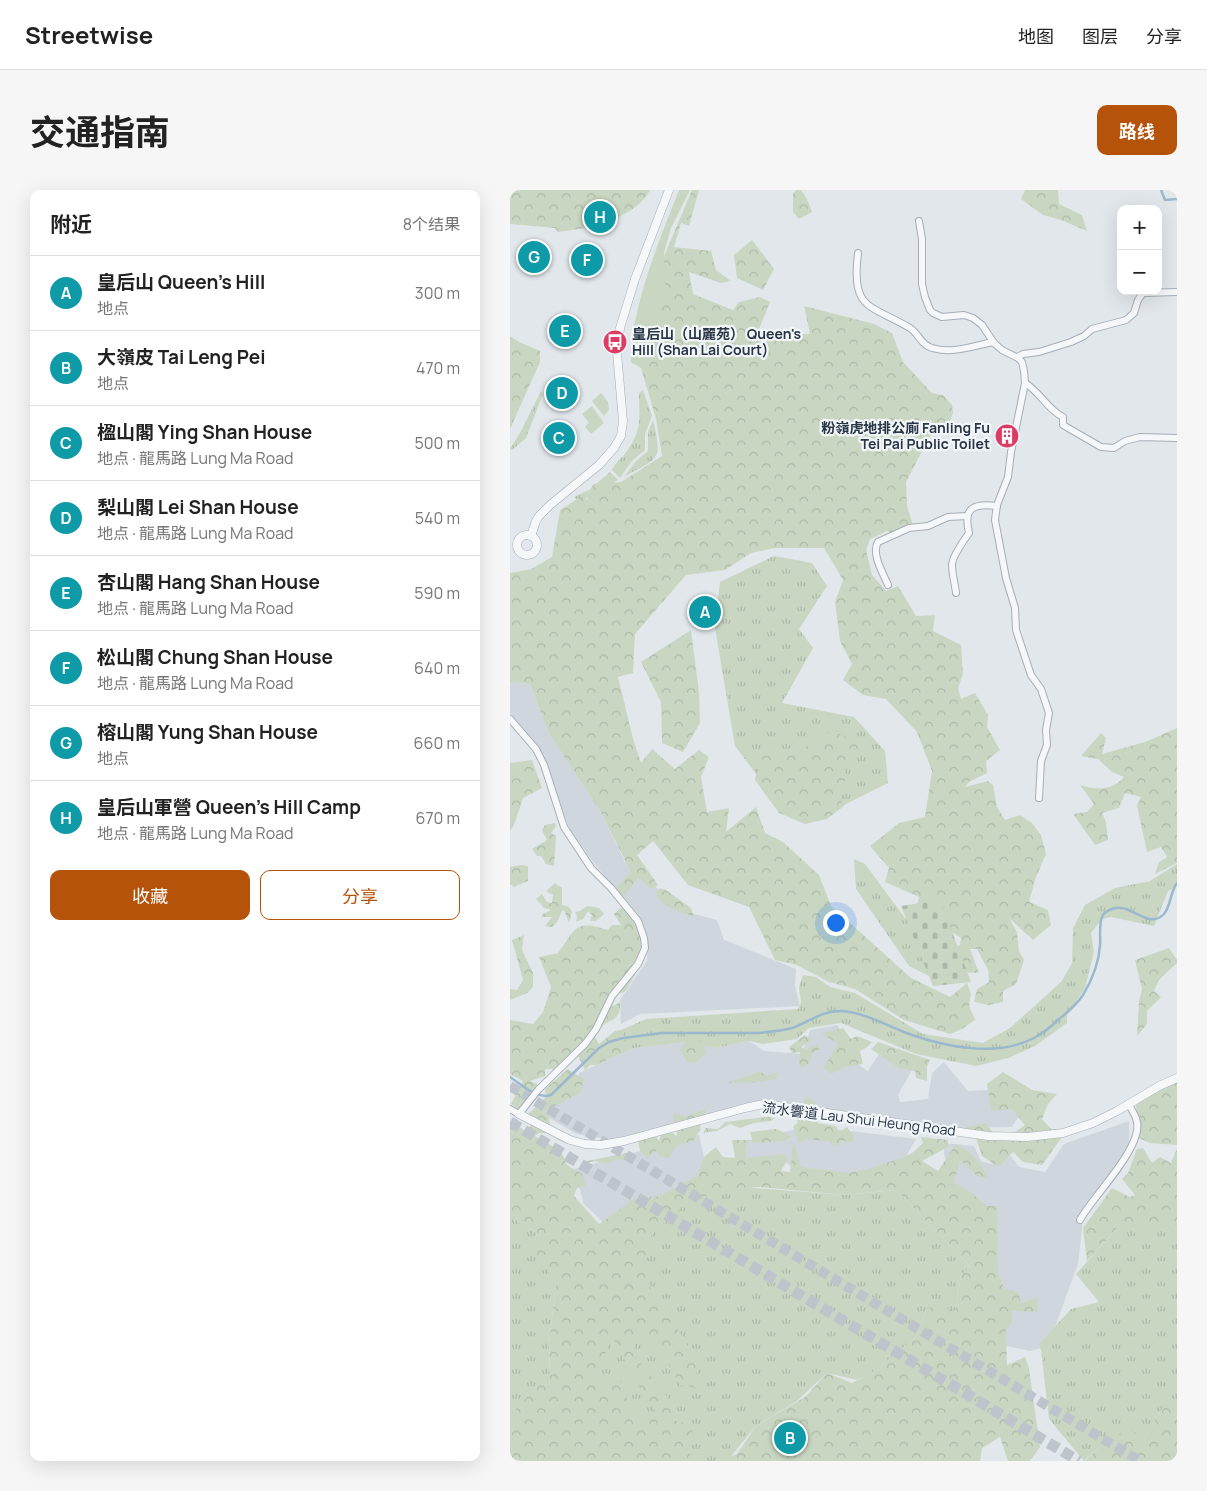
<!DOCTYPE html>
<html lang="zh">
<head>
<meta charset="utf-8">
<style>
	body { margin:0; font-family:Manrope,"Noto Sans SC",sans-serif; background:#f6f6f6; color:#222 }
	.controls { position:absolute; right:15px; top:15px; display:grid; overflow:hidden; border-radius:10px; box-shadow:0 5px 20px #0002 }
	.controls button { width:45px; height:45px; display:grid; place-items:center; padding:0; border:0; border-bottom:1px solid #e0e0e0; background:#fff; color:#222; font:25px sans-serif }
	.you { position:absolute; left:325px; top:732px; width:18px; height:18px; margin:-12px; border:4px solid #fff; border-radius:50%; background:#1a73e8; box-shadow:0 0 0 8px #1a73e833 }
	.badge { display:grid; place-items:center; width:32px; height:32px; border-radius:50%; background:#b45309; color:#fff; font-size:16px; font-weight:700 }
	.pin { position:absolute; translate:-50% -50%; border:2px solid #fff; box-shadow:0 1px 5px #0006 }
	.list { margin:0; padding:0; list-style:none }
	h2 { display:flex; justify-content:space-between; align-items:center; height:65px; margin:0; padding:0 20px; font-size:21px }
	h2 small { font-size:16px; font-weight:400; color:#767676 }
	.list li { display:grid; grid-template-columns:32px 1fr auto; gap:15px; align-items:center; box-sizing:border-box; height:75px; padding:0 20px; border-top:1px solid #e0e0e0 }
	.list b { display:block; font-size:19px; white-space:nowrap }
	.list p { margin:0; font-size:16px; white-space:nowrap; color:#767676 }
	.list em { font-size:16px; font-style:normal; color:#767676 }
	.actions { display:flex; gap:10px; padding:15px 20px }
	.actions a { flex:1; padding:11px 0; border:1px solid #b45309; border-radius:10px; text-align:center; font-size:18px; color:#b45309 }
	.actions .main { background:#b45309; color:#fff }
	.map { position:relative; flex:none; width:667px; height:1271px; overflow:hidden; border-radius:10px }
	header { display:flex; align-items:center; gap:30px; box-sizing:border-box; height:70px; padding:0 25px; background:#fff; border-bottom:1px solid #e0e0e0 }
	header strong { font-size:24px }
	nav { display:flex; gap:28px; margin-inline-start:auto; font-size:18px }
	.intro { display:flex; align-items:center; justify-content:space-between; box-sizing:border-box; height:120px; padding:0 30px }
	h1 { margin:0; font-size:35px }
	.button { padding:12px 22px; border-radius:10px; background:#b45309; color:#fff; font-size:18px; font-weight:700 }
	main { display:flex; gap:30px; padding:0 30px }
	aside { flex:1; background:#fff; border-radius:10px; box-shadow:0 5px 20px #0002 }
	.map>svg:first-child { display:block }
</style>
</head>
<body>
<header>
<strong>Streetwise</strong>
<nav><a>地图</a><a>图层</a><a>分享</a></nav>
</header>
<div class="intro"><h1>交通指南</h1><a class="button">路线</a></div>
<main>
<aside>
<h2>附近<small>8个结果</small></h2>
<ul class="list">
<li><span class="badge" style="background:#0f9aa8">A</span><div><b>皇后山 Queen's Hill</b><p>地点</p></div><em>300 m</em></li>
<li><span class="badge" style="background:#0f9aa8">B</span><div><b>大嶺皮 Tai Leng Pei</b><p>地点</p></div><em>470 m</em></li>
<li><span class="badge" style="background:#0f9aa8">C</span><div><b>楹山閣 Ying Shan House</b><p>地点 · 龍馬路 Lung Ma Road</p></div><em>500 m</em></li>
<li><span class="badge" style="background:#0f9aa8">D</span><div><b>梨山閣 Lei Shan House</b><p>地点 · 龍馬路 Lung Ma Road</p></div><em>540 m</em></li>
<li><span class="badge" style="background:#0f9aa8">E</span><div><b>杏山閣 Hang Shan House</b><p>地点 · 龍馬路 Lung Ma Road</p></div><em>590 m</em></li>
<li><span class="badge" style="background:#0f9aa8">F</span><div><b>松山閣 Chung Shan House</b><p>地点 · 龍馬路 Lung Ma Road</p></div><em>640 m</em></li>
<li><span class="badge" style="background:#0f9aa8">G</span><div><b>榕山閣 Yung Shan House</b><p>地点</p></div><em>660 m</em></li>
<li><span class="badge" style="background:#0f9aa8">H</span><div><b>皇后山軍營 Queen's Hill Camp</b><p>地点 · 龍馬路 Lung Ma Road</p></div><em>670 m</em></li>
</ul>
<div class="actions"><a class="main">收藏</a><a>分享</a></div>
</aside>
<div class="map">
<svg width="667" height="1271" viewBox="0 0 667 1271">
	<defs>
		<pattern id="grass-tufts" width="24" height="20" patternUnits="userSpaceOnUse" patternTransform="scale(1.25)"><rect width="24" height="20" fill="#c9d7c2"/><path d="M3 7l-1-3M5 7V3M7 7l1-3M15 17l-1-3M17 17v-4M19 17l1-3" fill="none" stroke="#adb9a8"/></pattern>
		<pattern id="forest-crowns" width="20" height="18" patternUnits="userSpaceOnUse" patternTransform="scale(1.25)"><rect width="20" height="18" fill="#c9d7c2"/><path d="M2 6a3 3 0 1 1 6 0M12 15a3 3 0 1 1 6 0" fill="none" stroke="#adb9a8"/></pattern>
		<pattern id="cemetery-stones" width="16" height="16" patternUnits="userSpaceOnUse" patternTransform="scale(1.25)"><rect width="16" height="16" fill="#c9d7c2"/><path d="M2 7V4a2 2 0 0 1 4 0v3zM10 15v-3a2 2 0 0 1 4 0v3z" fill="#adb9a8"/></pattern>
	</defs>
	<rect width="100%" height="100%" fill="#e2e7ec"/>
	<g fill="#d0d6de">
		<path d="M 0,492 L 20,494 L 39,544 L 90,621 L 115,672 L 119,670 L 169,720 L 207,730 L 214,750 L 286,779 L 285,796 L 290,816 L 130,824 L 111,834 L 110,810 L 137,771 L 138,754 L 128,724 L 83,672 L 60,639 L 28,556 L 0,523 Z"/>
		<path d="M 327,835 L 337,848 L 337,868 L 358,881 L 374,856 L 402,880 L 388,905 L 390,912 L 418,909 L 422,883 L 434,872 L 458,901 L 496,899 L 514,918 L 502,937 L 457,938 L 436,937 L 245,912 L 106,951 L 67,944 L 25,920 L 68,898 L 69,883 L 124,858 L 178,852 L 204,858 L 239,851 L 254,861 L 292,864 L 300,840 Z"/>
		<path d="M 619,931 L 619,964 L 610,983 L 573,1030 L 568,1074 L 538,1156 L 520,1161 L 491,1155 L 434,964 L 434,953 L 464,956 L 471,971 L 481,974 L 485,966 L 497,961 L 509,977 L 535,982 L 554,954 Z"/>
		<path d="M 299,936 L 406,949 L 392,973 L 350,986 L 285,982 L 271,966 L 232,973 L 228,953 Z"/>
		<path d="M 189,945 L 194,967 L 193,987 L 95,1034 L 74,1014 L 64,979 Z"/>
	</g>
	<g fill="url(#grass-tufts)">
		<path d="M 133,200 L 142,226 L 135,244 L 135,260 L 121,272 L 110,288 L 102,280 C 105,273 112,268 117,261 C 133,238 129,229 129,203 Z"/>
		<path d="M 31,201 L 33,204 L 16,248 L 2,260 L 0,259 L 11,241 Z"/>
		<path d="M 143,230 C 153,272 149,267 114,287 L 125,272 L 138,261 L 138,242 Z"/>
		<path d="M 100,282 L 108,290 L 70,312 L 64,307 L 79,300 Z"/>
		<path d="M 264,366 L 302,373 L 317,396 L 289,439 L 303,458 L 272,513 L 344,527 L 375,561 L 378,593 L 306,629 L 276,624 L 225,556 L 205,438 L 210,392 Z"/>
		<path d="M 344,669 L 355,674 L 395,728 L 420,739 L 421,787 L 399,776 L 346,699 Z"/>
		<path d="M 667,674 L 667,696 L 658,701 L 644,736 L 601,727 L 592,729 L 581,743 L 584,762 L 575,798 L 557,825 L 557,833 L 525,856 L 498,868 L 466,876 L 406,864 L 331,833 L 299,838 L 287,849 L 253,854 L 239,851 L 204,858 L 178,852 L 124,858 L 118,861 L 111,840 L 136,829 L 288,819 L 291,812 L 289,797 L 293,785 L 306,787 L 320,797 L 345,803 L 413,844 L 473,853 L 500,838 L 551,792 L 562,773 L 563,738 L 575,715 L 605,698 L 640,691 Z"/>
		<path d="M 207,995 L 334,1005 L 386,1000 L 460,1076 L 451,1086 L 444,1125 L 417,1118 L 405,1148 L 362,1183 L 347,1190 L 317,1183 L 287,1211 L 246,1236 L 217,1271 L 180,1271 L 120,1232 L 83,1191 L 99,1141 L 146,1115 L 131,1081 L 139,1047 L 182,1002 Z"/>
		<path d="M 0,1020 L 8,1032 L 27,1043 L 23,1060 L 46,1092 L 39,1154 L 40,1195 L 32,1194 L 0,1225 Z"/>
		<path d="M 639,1033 L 659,1033 L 667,1039 L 667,1210 L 652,1219 L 634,1249 L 591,1256 L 574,1271 L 539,1229 L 531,1160 L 529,1154 L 561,1119 L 589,1112 L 566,1084 L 607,1038 Z"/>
	</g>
	<g fill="url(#forest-crowns)" fill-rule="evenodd">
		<path d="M 0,0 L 140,0 C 128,22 106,28 85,35 L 83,37 L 48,42 L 45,38 L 0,34 Z"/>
		<path d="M 182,0 L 189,0 L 179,36 L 171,33 L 164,57 L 201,61 L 206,80 L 221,91 L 211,93 L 179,82 L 183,104 L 223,120 L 229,112 L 250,107 L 260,112 L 249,139 L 260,144 L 300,144 L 294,116 L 364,134 L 382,143 L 393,172 L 422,203 L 433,205 L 442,215 L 443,223 L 436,242 L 428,242 L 420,246 L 396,292 L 397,316 L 403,335 L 387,344 L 377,341 L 360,349 L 356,360 L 362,385 L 376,401 L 388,396 L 406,426 L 425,425 L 423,441 L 451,455 L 453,484 L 448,498 L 451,509 L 465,503 L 478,525 L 477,537 L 490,560 L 476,571 L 477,583 L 459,592 L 455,597 L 478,591 L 483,595 L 487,617 L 495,630 L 510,625 L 522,633 L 531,645 L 536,664 L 526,687 L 519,712 L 538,720 L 541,735 L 523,750 L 499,728 L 507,742 L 509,761 L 514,770 L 506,794 L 493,801 L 493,812 L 479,815 L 464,812 L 467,799 L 479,792 L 478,780 L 467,759 L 460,759 L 469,783 L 446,782 L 435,758 L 450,755 L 451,748 L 406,719 L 409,707 L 375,692 L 379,678 L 360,656 L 389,633 L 415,627 L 422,581 L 407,542 L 376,509 L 353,505 L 333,490 L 342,474 L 330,451 L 325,412 L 333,390 L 314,358 L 265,358 L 241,363 L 215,380 L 176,385 L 125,444 L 123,483 L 108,487 L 123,549 L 131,573 L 142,559 L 165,579 L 189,560 L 199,567 L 191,587 L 197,622 L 219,618 L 216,642 L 246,617 L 255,643 L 273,652 L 309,685 L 321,716 L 401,788 L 440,807 L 457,793 L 461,804 L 459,816 L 465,830 L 452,839 L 440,844 L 394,830 L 345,799 L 319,792 L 287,775 L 265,770 L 239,717 L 178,695 L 143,651 L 127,665 L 148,695 L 141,699 L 128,688 L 111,710 L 105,699 L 121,682 L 90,621 L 39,544 L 20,494 L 0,492 L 0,383 L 21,379 L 42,367 L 50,320 L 74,305 L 77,310 L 83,294 L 111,292 L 152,266 L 146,229 L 131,178 L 121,172 L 123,139 L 130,114 L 150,76 Z"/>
		<path d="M 287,0 L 291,0 L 297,9 L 302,22 L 289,29 L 283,22 L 283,3 Z"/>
		<path d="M 515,0 L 548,0 L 549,14 L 572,25 L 577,41 L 551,30 L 533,25 L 511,9 Z"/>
		<path d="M 242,50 L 264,79 L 253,100 L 227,88 L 224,65 Z"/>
		<path d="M 0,146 L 9,152 L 30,161 L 30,172 L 0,239 Z"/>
		<path d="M 181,440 L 189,502 L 190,533 L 173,562 L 152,553 L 151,512 L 131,472 Z"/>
		<path d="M 667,538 L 667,673 L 645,684 L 649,672 L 657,667 L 651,657 L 637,662 L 627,616 L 631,607 L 615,603 L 609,618 L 592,623 L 596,632 L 598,650 L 585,655 L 563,624 L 577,622 L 584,614 L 570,595 C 586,600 602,601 614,587 L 602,582 L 588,569 L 571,566 L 591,543 L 596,548 L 592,564 L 635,552 Z"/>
		<path d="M 322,540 L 336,547 L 345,546 L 352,561 L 336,566 L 335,591 L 324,596 L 334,616 L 317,629 L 295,634 L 269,623 L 245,590 L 250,565 L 279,566 L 307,551 Z"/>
		<path d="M 22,570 L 32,598 L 13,608 L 5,632 L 0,641 L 0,573 Z"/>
		<path d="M 45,633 L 46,636 L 41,643 L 46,646 L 44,676 L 36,674 L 31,666 L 27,666 L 22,659 L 37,650 L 32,640 L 35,635 Z"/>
		<path d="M 11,675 L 18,676 L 18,691 L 4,697 L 0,694 L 0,677 Z"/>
		<path d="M 45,693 L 52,698 L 52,715 L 59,717 L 62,722 L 59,733 L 54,720 L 52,721 L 47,732 L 42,737 L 35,736 L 42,727 L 31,727 L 33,724 L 41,720 L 34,718 L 26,709 L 32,704 L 37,712 L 42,713 L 43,705 L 36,701 Z"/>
		<path d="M 150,698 L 156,700 L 181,718 L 184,727 L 158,717 L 145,705 Z"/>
		<path d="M 77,716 L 89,718 L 94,724 L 86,731 L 80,731 L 82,725 L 78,721 L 73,729 L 66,732 L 67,727 L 65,722 L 70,721 Z"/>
		<path d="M 112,717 L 129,727 L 139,754 L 134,769 L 115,802 L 96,806 L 102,817 L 110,812 C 111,830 103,828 92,836 C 89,839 87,843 85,847 L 89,854 L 105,841 L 111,840 L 120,860 L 86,875 L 80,875 L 75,880 L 68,866 L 50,879 L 35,879 L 35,886 L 20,891 L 31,896 L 31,902 L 20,916 L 9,919 L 1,914 L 13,891 L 0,884 L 0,830 L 23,834 L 33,822 L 41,797 L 29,767 L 48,763 C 66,738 65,729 98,740 L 102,735 L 111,735 L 104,724 Z"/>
		<path d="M 14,745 L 12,760 L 23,783 L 23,797 L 17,803 L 0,810 L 0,799 L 7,800 L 13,790 L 2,750 Z"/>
		<path d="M 659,758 L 667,770 L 667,773 L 649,790 L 644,801 L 651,807 L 637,821 L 637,834 L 627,846 L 629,811 L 632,799 L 625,770 Z"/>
		<path d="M 333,838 L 341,849 L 347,846 L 362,852 L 357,857 L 350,861 L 353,874 L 334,877 L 321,884 L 313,878 L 328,854 L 311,843 Z"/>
		<path d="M 179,845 L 193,852 L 196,864 L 185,873 L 178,873 L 170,861 Z"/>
		<path d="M 295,845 L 302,850 L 291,857 L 298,860 L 300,857 L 308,854 L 310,859 L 301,863 L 302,867 L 298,874 L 292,878 L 289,873 L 290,862 L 282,863 L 279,857 Z"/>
		<path d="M 368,852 L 420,870 L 417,876 L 417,891 L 406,888 L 405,881 L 389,878 L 361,859 Z"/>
		<path d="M 58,879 L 74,889 L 70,903 L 33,922 L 38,923 L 41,941 L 79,957 L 78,959 L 48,950 L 37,943 L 29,943 L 25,946 L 51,961 L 57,975 L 72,984 L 76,996 L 67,998 L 64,1006 L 89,1034 L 124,1009 L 149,1006 L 187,986 L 194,967 L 206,957 L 213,967 L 225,968 L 222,950 L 239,950 L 235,959 L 236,968 L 275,964 L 278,969 L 271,981 L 280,982 C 282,974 281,957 284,952 L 291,977 L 339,983 L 361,978 L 391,968 L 402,963 L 413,953 L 411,947 L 438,950 L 438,957 L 412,971 L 428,981 L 446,954 C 464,963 470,972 479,989 L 467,986 L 450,970 L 444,992 L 460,1002 L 477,1016 L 487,1016 L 488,1083 L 494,1099 L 508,1102 L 511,1113 L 527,1108 L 528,1122 L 502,1121 L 502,1132 L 496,1140 L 497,1175 L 515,1167 L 519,1178 L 530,1257 L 520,1271 L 498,1271 L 490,1247 L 472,1258 L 470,1271 L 209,1271 L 227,1264 L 246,1236 L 295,1207 L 317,1183 L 342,1193 L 363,1182 L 405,1148 L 417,1118 L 435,1116 L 444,1125 L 451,1086 L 460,1076 L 386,1000 L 334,1005 L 248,997 L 215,1001 L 178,1011 L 139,1047 L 135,1088 L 152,1118 L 181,1158 L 187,1178 L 186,1198 L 170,1195 L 151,1160 L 135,1144 L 122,1149 L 129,1172 L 166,1218 L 165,1231 L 184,1236 L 179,1263 L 187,1271 L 0,1271 L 0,1225 L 30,1194 L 40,1195 L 39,1154 L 46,1092 L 22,1060 L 27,1043 L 7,1032 L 0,1020 L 0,931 L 20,944 L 20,934 L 15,927 L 36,907 L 35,899 ZM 102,1147 L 140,1216 L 156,1228 L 145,1226 L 125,1227 L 115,1204 L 119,1192 L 84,1191 Z"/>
		<path d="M 250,881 L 256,886 L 269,882 L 265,889 L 252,892 L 218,893 Z"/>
		<path d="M 493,882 L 522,900 L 547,904 L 538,914 L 532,929 L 541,939 L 557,940 L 532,975 L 513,972 L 503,962 L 489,977 L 472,966 L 465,945 L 440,941 L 475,933 L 486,946 L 502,944 L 515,935 L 502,919 L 481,921 L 477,894 Z"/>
		<path d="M 663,890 L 667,890 L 667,955 L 640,953 L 629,948 L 626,915 Z"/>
		<path d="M 296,907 L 307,913 L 308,933 L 326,936 L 329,942 L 337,937 L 345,949 L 337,953 L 333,950 L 329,955 L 323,956 L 319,951 L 297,949 L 289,953 L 283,937 L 288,932 L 284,922 L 288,911 L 293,913 Z"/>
		<path d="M 195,919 L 196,930 L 191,932 L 190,940 L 183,951 C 170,955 165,953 160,968 L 149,966 L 147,960 L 138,968 L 130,961 L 128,951 L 145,945 L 149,951 L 151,945 L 161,942 L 167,946 C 168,938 162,932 163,924 L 177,926 Z"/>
		<path d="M 257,927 L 265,928 L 261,931 L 244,933 L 230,938 L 220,934 L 207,941 L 193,943 L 196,938 L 208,939 L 215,932 Z"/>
		<path d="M 266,939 L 282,946 L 275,951 L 243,953 L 240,942 Z"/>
		<path d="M 633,958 L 642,973 L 650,967 L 661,973 L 667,959 L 667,1039 L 659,1033 L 607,1038 L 577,1071 L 573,1038 L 602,998 L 620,1007 L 625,1005 L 612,989 L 618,983 L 627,959 Z"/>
		<path d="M 121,962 L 122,965 L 111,970 L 106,969 L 98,974 L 84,971 L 77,973 L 72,972 Z"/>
		<path d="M 667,1210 L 667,1271 L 575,1271 L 591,1256 L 617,1239 L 634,1249 L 653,1217 Z"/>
	</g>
	<path fill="url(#cemetery-stones)" d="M 430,710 L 461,792 L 423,796 L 391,716 Z"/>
	<g fill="#c9d7c2">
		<path d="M 169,0 L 180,0 L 161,38 L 154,63 L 155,97 L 150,121 L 147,157 L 145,160 L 131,163 L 128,173 L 123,174 L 121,172 C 121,117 149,51 169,0 Z"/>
		<path d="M 91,203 L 98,212 L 99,220 L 94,226 L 82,211 Z"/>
		<path d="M 82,216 L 94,233 L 81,244 L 75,237 L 79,233 L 72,224 Z"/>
	</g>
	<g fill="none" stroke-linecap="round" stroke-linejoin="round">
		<g stroke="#9ab9cf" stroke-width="2.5">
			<path d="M 651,0 L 655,10 L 667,9"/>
			<path d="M 0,887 C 11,894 27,910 41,905 L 89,858 L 99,852 L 113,848 L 152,843 L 248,843 C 259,842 271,841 282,838 C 299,832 313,820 332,821 C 356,823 377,836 399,844 C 436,857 486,867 522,849 C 532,844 541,837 549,829 C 558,822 567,814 573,805 C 582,790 589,773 590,755 C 591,746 588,734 593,725 C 595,722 599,720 602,719 C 620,711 638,741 654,724 C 661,716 660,702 667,693"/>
		</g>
		<path stroke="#bdc4cb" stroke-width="10" stroke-dasharray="10 5" stroke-linecap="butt" d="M 0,896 L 630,1271"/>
		<path stroke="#bdc4cb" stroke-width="11" stroke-dasharray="11 5.5" stroke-linecap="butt" d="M 0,932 L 569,1271"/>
		<defs>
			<g id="minor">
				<path d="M 409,31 L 412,49 L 412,94 L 415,107 L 420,120 L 423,123 L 432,127 L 454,125 L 463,128 L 472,135 L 484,153 L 492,160 L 508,168 L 512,172 L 514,181 L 515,193 L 501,262 L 498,287 L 487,315 L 485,330 L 496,388 L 505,418 L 506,440 L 521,485 L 531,499 L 539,523 L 536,540 L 537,555 L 531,571 L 529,608"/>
				<path d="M 348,63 C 341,120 359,114 400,138 C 409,144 411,155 422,158 C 442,164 464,156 483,152"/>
				<path d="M 508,168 L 509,166 L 513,164 L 529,162 L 561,152 L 574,146 L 582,139 L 616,130 L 624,123 L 628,110 L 633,103 L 667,102"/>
				<path d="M 515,193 C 530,202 538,220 553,227 L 553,235 L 591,257 L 604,258 L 615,251 L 630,247 L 666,248"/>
				<path d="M 378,395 C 373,383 361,364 368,352 L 399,338 L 418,336 L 438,327 L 457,326"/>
				<path d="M 446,403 C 445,394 442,384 442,375 C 442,367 454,350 459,343 C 453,318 463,313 487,316"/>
				<path d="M 0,529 L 26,559 L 34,575 L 54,637 L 81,678 L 101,698 L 128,731 L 134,748 L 135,758 L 128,774 L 102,806 L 86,839 L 75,854 L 28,900 L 9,924 L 0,919"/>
				<path d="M 570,1030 C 582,1007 632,959 627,932 C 626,926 622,920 619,915"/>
			</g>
			<g id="tertiary">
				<circle cx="17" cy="355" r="10"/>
				<path d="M 21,346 L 26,331 L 29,326 L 40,315 L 89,275 L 104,258 L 111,246 L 113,231 L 107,163 L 110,138 L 125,89 L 159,0"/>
				<path d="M 9,924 L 60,950 L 75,954 L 91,955 L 114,951 L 235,918 L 254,914 L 478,946 L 517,947 L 553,943 L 583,933 L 607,921 L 649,896 L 667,888"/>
			</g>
		</defs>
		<use href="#minor" stroke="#a6aeb7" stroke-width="8"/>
		<use href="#tertiary" stroke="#a6aeb7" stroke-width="9"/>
		<use href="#minor" stroke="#f5f7f9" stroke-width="6"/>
		<use href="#tertiary" stroke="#f5f7f9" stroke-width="8"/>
	</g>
	<defs>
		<symbol id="bus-disc" viewBox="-11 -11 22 22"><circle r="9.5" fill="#dc3c64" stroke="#f2f6f9"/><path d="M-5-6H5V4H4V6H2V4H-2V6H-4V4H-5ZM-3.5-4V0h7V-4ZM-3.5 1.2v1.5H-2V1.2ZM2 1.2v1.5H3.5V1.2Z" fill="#fff"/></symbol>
		<symbol id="building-disc" viewBox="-11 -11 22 22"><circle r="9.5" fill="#dc3c64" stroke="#f2f6f9"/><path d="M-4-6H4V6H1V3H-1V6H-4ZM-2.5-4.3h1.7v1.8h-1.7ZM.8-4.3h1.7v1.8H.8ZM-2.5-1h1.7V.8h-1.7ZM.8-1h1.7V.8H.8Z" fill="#fff"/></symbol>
	</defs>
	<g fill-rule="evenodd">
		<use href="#bus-disc" x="91" y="138" width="28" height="28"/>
		<use href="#building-disc" x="483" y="232" width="28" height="28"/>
	</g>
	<g text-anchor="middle" stroke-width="4.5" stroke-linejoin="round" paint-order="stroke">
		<g font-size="14" font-weight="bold" fill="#283646" stroke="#f2f6f9" text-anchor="start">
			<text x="122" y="149">皇后山（山麗苑） Queen's<tspan x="122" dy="16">Hill (Shan Lai Court)</tspan></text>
			<text x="480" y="243" text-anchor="end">粉嶺虎地排公廁 Fanling Fu<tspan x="480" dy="16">Tei Pai Public Toilet</tspan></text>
		</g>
		<g font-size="14" fill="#283646" stroke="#f2f6f9">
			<text transform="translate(349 929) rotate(7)" y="5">流水響道 Lau Shui Heung Road</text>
		</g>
	</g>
</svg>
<div class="controls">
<button>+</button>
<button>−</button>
</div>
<div class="you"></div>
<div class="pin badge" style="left:195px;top:422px;background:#0f9aa8">A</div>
<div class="pin badge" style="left:280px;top:1248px;background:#0f9aa8">B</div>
<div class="pin badge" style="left:49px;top:248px;background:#0f9aa8">C</div>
<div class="pin badge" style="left:52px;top:203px;background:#0f9aa8">D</div>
<div class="pin badge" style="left:55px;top:141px;background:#0f9aa8">E</div>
<div class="pin badge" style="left:77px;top:70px;background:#0f9aa8">F</div>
<div class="pin badge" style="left:24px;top:67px;background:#0f9aa8">G</div>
<div class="pin badge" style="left:90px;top:27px;background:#0f9aa8">H</div>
</div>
</main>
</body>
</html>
